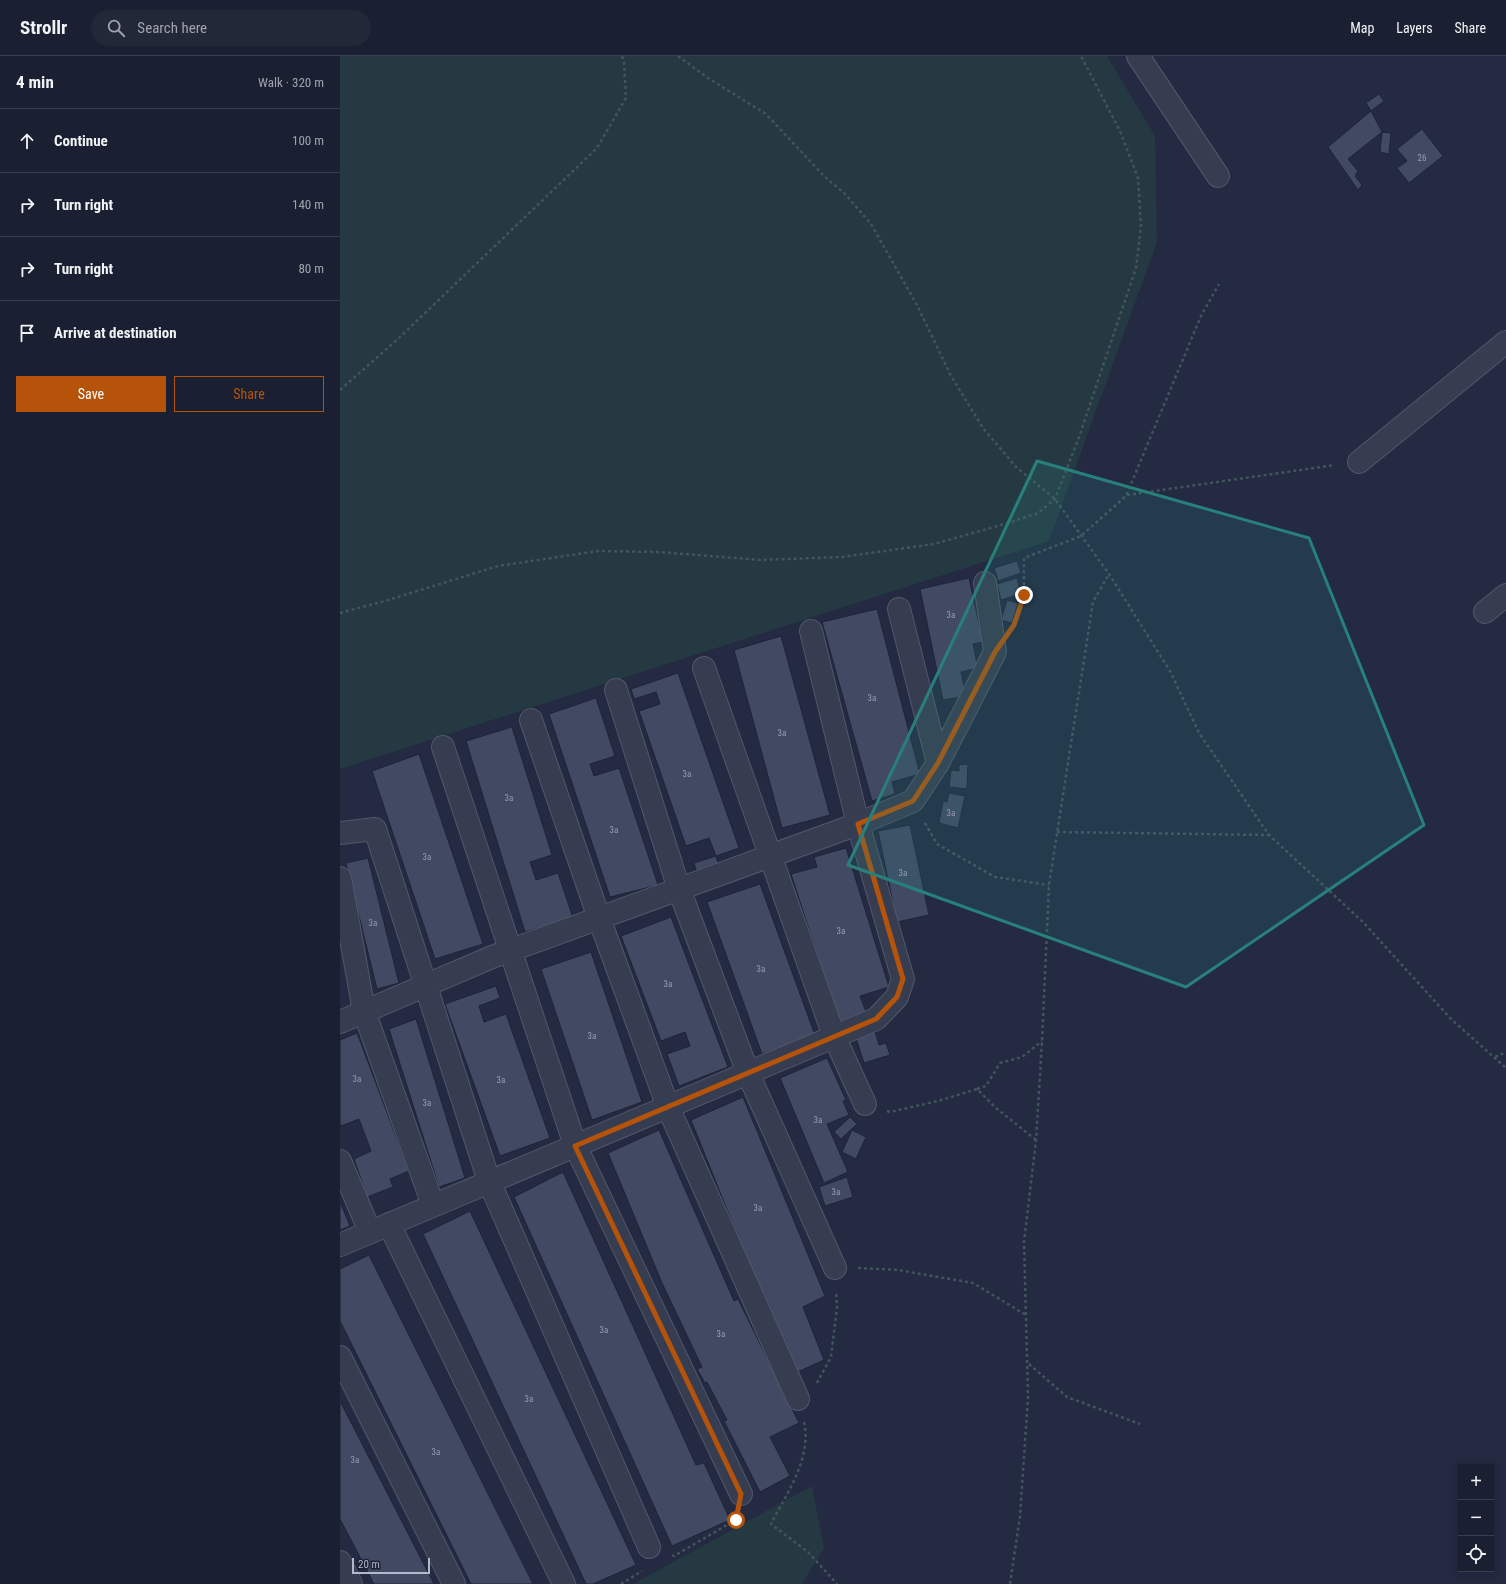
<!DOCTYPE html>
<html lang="en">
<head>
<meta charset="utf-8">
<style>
	body { margin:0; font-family:"Roboto Condensed",sans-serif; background:#232839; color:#f1f3f6 }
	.controls { position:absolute; right:12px; bottom:12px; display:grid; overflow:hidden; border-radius:0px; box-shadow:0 2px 10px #0003 }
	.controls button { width:36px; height:36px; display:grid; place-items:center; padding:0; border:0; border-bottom:1px solid #383e4d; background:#1a2031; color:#f1f3f6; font:20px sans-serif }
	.scale { position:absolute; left:12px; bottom:10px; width:78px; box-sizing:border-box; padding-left:4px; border:2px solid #b4b8cb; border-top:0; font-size:11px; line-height:14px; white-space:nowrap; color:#b4b8cb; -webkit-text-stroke:3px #1c2236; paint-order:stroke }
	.stop { position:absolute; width:12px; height:12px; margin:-9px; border:3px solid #b45309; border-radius:50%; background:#fff }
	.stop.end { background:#b45309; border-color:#fff; box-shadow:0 1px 4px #0008 }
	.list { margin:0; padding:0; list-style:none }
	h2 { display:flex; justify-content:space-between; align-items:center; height:52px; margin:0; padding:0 16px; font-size:17px }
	h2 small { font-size:13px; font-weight:400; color:#9fa3ab }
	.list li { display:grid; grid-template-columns:26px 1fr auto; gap:12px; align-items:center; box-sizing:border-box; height:64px; padding:0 16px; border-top:1px solid #383e4d }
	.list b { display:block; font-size:15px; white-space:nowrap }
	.list em { font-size:13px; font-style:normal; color:#9fa3ab }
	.actions { display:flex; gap:8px; padding:12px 16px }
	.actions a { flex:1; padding:9px 0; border:1px solid #b45309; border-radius:0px; text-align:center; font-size:14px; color:#b45309 }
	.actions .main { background:#b45309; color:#fff }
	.icon { flex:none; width:22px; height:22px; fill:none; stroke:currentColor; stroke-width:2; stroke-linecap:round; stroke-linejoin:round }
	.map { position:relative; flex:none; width:1166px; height:1528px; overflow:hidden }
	header { display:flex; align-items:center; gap:24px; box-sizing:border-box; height:56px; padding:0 20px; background:#1a2031; border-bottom:1px solid #383e4d }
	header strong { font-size:19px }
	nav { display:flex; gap:22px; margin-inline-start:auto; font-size:14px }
	.search { width:280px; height:36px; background:#232839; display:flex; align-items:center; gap:10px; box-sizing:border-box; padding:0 14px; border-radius:22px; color:#9fa3ab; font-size:15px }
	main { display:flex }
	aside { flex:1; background:#1a2031 }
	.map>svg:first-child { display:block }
</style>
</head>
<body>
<header>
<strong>Strollr</strong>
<div class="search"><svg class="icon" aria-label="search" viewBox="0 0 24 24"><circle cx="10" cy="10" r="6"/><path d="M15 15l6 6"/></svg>Search here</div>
<nav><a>Map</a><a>Layers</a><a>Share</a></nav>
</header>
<main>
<aside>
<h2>4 min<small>Walk · 320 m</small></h2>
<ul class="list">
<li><svg class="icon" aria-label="ahead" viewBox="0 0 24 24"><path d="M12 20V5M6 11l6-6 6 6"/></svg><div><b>Continue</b></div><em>100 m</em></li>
<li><svg class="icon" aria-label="right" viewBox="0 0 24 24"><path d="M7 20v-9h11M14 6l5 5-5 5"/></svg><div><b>Turn right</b></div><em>140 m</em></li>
<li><svg class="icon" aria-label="right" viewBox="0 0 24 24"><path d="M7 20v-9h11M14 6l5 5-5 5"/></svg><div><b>Turn right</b></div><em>80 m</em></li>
<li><svg class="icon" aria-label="arrive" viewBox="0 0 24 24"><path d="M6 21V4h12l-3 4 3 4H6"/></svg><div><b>Arrive at destination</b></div></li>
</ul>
<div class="actions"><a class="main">Save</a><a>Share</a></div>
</aside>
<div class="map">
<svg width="1166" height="1528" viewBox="0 0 1166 1528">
	<rect width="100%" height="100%" fill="#232a41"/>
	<g fill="#253942">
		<path d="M 0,0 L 767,0 L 815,80 L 817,186 L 709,485 L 0,713 Z"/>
		<path d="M 472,1430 L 484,1492 L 462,1528 L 293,1528 Z"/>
	</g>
	<g fill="#414963" stroke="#1e2438">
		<path d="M 1039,38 L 1044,45 L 1031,55 L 1026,47 Z"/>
		<path d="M 1031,55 L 1042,76 L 1008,103 L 1018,115 L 1015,120 L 1022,129 L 1018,134 L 988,91 Z"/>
		<path d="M 1082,73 L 1103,100 L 1069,127 L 1057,112 L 1067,105 L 1057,93 Z"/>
		<path d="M 1042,76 L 1051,77 L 1049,98 L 1040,96 Z"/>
		<path d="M 677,505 L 681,517 L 658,525 L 654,512 Z"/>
		<path d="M 629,522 L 643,586 L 633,588 L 638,612 L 621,616 L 626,640 L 603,644 L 580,533 Z"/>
		<path d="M 677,522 L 681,538 L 661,544 L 657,528 Z"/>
		<path d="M 667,544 L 678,547 L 672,567 L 661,564 Z"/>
		<path d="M 537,553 L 580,718 L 552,726 L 555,738 L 532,745 L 482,566 Z"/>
		<path d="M 441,580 L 490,759 L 442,772 L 394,594 Z"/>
		<path d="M 338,617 L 399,792 L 376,800 L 369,782 L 346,790 L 299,655 L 320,648 L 316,636 L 294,643 L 291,633 Z"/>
		<path d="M 256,642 L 275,700 L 250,708 L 254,720 L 279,712 L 318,829 L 270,841 L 209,658 Z"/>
		<path d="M 172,671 L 212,799 L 190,806 L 196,824 L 218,817 L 233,862 L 185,876 L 126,685 Z"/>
		<path d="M 79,698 L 143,888 L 95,903 L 32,715 Z"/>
		<path d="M 628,708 L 627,733 L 609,731 L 611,714 L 619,715 L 619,709 Z"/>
		<path d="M 609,737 L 625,740 L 618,772 L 599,767 L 603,745 L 607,746 Z"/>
		<path d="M 570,769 L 589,859 L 557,866 L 538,775 Z"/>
		<path d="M 506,792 L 549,931 L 520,940 L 526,956 L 499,966 L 451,818 L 477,811 L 474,801 Z"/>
		<path d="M 376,800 L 379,810 L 357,817 L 354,807 Z"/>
		<path d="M 28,802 L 59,927 L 37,933 L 6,807 Z"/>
		<path d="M 420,828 L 475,979 L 422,998 L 367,846 Z"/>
		<path d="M 331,861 L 388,1011 L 339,1030 L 327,998 L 350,990 L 345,976 L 321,985 L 281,880 Z"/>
		<path d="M 251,896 L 302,1046 L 252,1064 L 201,913 Z"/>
		<path d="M 156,930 L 160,942 L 139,950 L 144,966 L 166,958 L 210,1082 L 160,1100 L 105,948 Z"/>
		<path d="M 76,963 L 125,1122 L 99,1131 L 49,973 Z"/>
		<path d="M 535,976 L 539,989 L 546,987 L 550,999 L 524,1007 L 516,982 Z"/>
		<path d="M 17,977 L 69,1115 L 50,1123 L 53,1131 L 27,1141 L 14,1103 L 31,1095 L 19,1063 L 1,1070 L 0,1067 L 0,984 Z"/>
		<path d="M 487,1002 L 506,1044 L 503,1045 L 509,1059 L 487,1068 L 508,1116 L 484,1127 L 440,1022 Z"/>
		<path d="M 403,1041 L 485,1240 L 463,1251 L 484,1304 L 453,1318 L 351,1064 Z"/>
		<path d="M 510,1061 L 517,1068 L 501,1083 L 494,1076 Z"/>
		<path d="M 319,1074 L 394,1245 L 398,1243 L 459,1367 L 430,1381 L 450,1420 L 420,1436 L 384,1365 L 387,1364 L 367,1326 L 365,1327 L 357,1313 L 362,1311 L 322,1227 L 268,1097 Z"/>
		<path d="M 512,1074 L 526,1081 L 516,1103 L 502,1096 Z"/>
		<path d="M 223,1116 L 356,1409 L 364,1407 L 390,1464 L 332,1490 L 174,1141 Z"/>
		<path d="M 507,1121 L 513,1141 L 485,1150 L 479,1131 Z"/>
		<path d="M 0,1146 L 10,1170 L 0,1174 Z"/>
		<path d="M 130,1155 L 296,1509 L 253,1528 L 246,1528 L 83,1178 Z"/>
		<path d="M 29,1199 L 193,1528 L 131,1528 L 0,1265 L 0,1213 Z"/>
		<path d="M 0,1345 L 94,1528 L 34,1528 L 0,1463 Z"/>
	</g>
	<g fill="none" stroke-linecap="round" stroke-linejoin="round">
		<defs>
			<g id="minor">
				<path d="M 798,0 L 878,120"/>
				<path d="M 1019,406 L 1166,286"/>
				<path d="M 1145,556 L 1166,539"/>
				<path d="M 364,612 L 494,980 L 525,1048"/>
				<path d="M 276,634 L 339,833 L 408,1017 L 495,1212"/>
				<path d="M 191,664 L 259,862 L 328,1051 L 458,1343"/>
				<path d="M 103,691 L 235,1089 L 401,1438"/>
				<path d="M 598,707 L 655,596 L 645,527"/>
				<path d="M 0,777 L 35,773 L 149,1125 L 309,1491"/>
				<path d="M 0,822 L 24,955 L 93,1149"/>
				<path d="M 0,966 L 152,901 L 518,768 L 573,745 L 598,707 L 559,553"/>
				<path d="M 0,1105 L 30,1176"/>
				<path d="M 49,1168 L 224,1528"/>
				<path d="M 0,1189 L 536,963 L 557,941 L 563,923 L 518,768 L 471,575"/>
				<path d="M 0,1301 L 114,1528"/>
				<path d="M 0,1506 L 11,1528"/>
			</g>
		</defs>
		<use href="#minor" stroke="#52586b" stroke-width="24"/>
		<g stroke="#40555c" stroke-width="2.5" stroke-dasharray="3 3" stroke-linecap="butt">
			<path d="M 338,0 L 368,22 L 426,58 L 485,121 L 505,138 L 531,168 L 578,251 L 611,320 L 643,372 L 676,411 L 715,443 L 769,518 L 830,615 L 859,677 L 929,779 L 1023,866 L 1111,963 L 1166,1012"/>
			<path d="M 0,334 L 58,283 L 257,92 L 286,42 L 284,7 L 282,0"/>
			<path d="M 787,439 L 995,409"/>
			<path d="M 0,557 L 45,545 L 158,510 L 258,495 L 319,496 L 421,504 L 502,501 L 594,488 L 668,467 L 698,457 L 715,443 L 738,384 L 796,212 L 801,170 L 798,122 L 780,75 L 741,0"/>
			<path d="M 676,564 L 684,539 L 684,502 L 741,480 L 786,440 L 861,260 L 879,228"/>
			<path d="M 585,767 L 597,788 L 655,821 L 709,829"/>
			<path d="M 717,776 L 929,779"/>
			<path d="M 1155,1001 L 1166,996"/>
			<path d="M 637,1033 L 646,1030 L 660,1007 L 682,1001 L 702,985"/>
			<path d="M 547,1055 L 550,1056 L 598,1045 L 637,1033 L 656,1052 L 696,1084"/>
			<path d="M 518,1212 L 558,1214 L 633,1227 L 686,1259"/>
			<path d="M 689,1308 L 727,1341 L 800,1368"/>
			<path d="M 477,1327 L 491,1301 L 497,1251 L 496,1235"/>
			<path d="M 464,1366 C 472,1402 447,1437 431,1468 L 468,1496 L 497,1528"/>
			<path d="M 332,1499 L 334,1500 L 397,1463"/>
			<path d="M 281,1528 L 302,1515"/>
			<path d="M 670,1528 L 680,1460 L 688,1341 L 684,1186 L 696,1084 L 702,985 L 709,829 L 753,546 L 769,518"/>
		</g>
		<use href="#minor" stroke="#373d51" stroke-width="22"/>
	</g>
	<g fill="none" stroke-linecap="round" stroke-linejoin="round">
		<path stroke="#b45309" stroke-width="5" d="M 396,1464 L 401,1438 L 235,1090 L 536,963 L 557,941 L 563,923 L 518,768 L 573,745 L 598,707 L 655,596 L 674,569 L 684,539"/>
	</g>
	<path fill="#28807c" fill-opacity="0.2" stroke="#28807c" stroke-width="3" stroke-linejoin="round" d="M 697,405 L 969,482 L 1084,769 L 846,931 L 508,809 Z"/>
	<g text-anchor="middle" stroke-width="3" stroke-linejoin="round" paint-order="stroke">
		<g font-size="9" fill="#979cb1">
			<text x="1082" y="105">26</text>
			<text x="611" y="562">3a</text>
			<text x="532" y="645">3a</text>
			<text x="442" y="680">3a</text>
			<text x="347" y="721">3a</text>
			<text x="169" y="745">3a</text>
			<text x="611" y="760">3a</text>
			<text x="274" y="777">3a</text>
			<text x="87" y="804">3a</text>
			<text x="563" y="820">3a</text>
			<text x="33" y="870">3a</text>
			<text x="501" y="878">3a</text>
			<text x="421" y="916">3a</text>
			<text x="328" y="931">3a</text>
			<text x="252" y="983">3a</text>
			<text x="17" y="1026">3a</text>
			<text x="161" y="1027">3a</text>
			<text x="87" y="1050">3a</text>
			<text x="478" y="1067">3a</text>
			<text x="496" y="1139">3a</text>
			<text x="418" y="1155">3a</text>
			<text x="264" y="1277">3a</text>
			<text x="381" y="1281">3a</text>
			<text x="189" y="1346">3a</text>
			<text x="96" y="1399">3a</text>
			<text x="15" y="1407">3a</text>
		</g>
	</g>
</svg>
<div class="controls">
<button>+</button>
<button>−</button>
<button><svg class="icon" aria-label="locate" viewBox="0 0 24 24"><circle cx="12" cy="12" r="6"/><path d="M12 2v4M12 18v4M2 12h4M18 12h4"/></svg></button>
</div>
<div class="scale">20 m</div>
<div class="stop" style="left:396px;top:1464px"></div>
<div class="stop end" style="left:684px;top:539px"></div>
</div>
</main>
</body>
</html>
